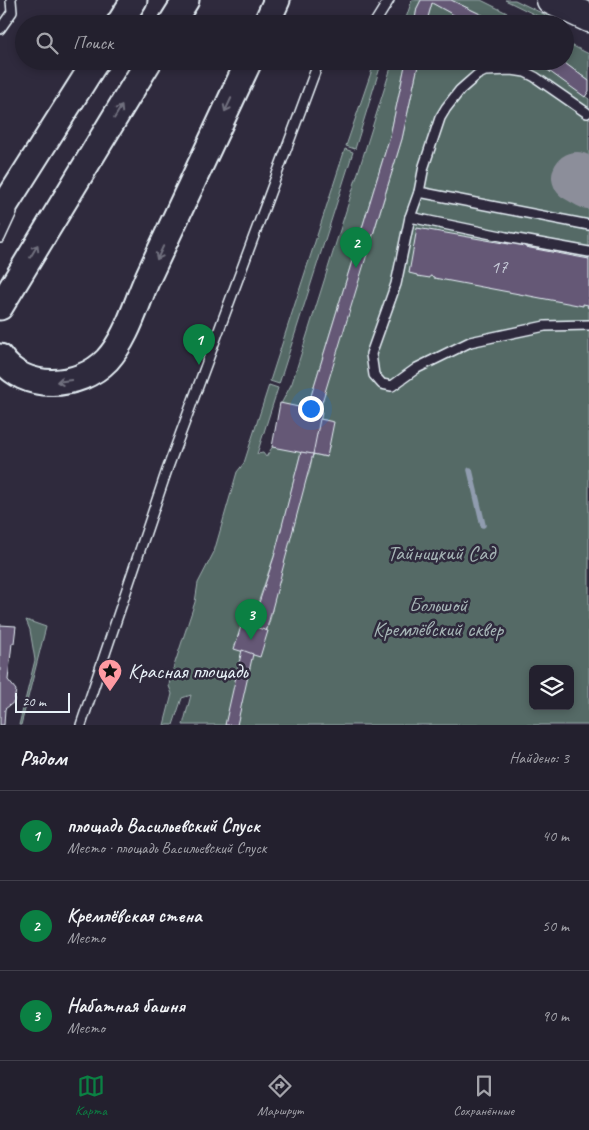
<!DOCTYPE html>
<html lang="ru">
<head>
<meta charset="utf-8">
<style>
	body { margin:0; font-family:Caveat,sans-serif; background:#2f2d3a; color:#f1f3f6 }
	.controls { position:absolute; right:15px; bottom:15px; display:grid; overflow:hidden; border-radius:8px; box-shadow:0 2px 8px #0003 }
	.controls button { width:45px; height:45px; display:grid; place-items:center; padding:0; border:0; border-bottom:1px solid #403e4a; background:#23202e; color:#f1f3f6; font:25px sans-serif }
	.scale { position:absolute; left:15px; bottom:12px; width:55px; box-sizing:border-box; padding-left:5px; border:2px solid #e8f1f8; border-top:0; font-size:14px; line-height:18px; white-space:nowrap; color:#e8f1f8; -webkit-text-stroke:4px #2f2a3d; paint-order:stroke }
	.you { position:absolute; left:310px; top:408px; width:18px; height:18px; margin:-12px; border:4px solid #fff; border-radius:50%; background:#1a73e8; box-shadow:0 0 0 8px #1a73e833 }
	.badge { display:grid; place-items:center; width:32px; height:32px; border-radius:50%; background:#0b8043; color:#fff; font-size:16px; font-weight:700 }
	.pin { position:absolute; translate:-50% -41px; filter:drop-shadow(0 1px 2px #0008) }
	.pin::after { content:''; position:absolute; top:26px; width:18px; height:15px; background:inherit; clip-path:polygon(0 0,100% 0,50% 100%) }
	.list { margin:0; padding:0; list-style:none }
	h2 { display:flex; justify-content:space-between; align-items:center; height:65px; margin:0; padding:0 20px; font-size:21px }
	h2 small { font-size:16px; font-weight:400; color:#a3a3aa }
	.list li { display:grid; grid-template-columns:32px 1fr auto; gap:15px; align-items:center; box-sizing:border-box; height:90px; padding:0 20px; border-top:1px solid #403e4a }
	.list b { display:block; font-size:19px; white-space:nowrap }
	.list p { margin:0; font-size:16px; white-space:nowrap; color:#a3a3aa }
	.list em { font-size:16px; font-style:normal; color:#a3a3aa }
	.icon { flex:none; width:28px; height:28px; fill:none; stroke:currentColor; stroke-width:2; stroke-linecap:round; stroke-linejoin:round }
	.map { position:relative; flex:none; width:589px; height:725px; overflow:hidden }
	.search { position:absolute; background:#23202e; box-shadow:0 2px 8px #0003; left:15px; right:15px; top:15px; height:55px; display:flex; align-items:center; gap:12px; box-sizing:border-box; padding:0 18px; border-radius:28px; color:#a3a3aa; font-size:19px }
	.sheet { height:335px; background:#23202e }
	nav { display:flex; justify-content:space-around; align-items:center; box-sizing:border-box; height:70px; border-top:1px solid #403e4a; background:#23202e; font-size:14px; color:#a3a3aa }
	nav a { display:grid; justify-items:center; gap:2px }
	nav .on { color:#0b8043 }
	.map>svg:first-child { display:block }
</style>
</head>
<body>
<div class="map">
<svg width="589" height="725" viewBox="0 0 589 725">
	<rect width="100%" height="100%" fill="#2f2a3d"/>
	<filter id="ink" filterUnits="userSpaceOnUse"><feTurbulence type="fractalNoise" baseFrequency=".02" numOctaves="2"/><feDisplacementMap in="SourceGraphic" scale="10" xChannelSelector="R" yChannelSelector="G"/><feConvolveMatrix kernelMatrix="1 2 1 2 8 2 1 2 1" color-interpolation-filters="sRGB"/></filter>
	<g filter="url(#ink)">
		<g fill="#556b66" stroke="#9eaeaf" fill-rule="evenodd">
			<path d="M 412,0 L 421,0 L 417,8 L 414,24 L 404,24 Z"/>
			<path d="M 451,0 L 481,0 L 529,24 L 501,24 Z"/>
			<path d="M 505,0 L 515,0 L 564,24 L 554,24 Z"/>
			<path d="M 432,3 L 470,24 L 426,24 Z"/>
			<path d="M 565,42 L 589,54 L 589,81 L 562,61 L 565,61 Z"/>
			<path d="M 375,61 L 382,61 L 355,149 L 346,146 Z"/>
			<path d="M 393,61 L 406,61 L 390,136 L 307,409 L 281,404 L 292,383 Z"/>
			<path d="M 419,61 L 535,61 L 589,99 L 589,725 L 183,725 L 191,695 L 182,698 L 173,725 L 164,725 L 172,694 L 169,686 L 170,678 L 195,602 L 198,583 L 214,552 L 237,472 L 244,463 L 269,385 L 278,388 L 257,454 L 263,453 L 266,457 L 273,446 L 301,452 L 279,539 L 309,473 L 313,454 L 326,457 L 327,455 L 326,420 L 320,419 L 319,412 L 366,247 L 370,245 L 402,139 ZM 275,553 L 272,613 L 267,630 L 248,641 L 242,650 ZM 533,669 L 570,669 L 570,706 L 533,706 Z"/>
			<path d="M 345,149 L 353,152 L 279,384 L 270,381 Z"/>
			<path d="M 26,620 L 46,627 L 21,725 L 19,725 L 35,660 L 30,630 Z"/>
		</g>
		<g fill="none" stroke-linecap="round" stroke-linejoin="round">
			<path stroke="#909caf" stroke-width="5.5" d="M 470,470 L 483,525"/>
			<path stroke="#8c8e9a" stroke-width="50" d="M 577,177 L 589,184"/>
		</g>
		<g fill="#655976" stroke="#e8f1f8">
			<path d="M 421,0 L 451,0 L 501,24 L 470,24 L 432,3 L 426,24 L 414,24 L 417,8 Z"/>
			<path d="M 406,61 L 419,61 L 402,139 L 319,412 L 307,409 L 390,136 Z"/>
			<path d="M 535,61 L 562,61 L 589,81 L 589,91 L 585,97 Z"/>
			<path d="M 417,228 L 509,244 L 509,242 L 525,245 L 525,247 L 589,259 L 589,308 L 587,307 L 588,305 L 583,304 L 583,306 L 434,278 L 434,277 L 430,276 L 430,278 L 417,276 L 417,275 L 409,273 Z"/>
			<path d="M 280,403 L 322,412 L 314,455 L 272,447 Z"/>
			<path d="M 320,419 L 334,422 L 327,457 L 313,454 Z"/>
			<path d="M 301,452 L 313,454 L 266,632 L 251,627 L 274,557 Z"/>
			<path d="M 242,623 L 268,631 L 260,657 L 234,649 Z"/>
			<path d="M 0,625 L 16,626 L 14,643 L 12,643 L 8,680 L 16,690 L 14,702 L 5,709 L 4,725 L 0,725 Z"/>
			<path d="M 242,650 L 253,654 L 237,725 L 225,725 Z"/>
		</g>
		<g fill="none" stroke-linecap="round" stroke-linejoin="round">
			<defs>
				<g id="lane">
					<path d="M 374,24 L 389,0"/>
					<path d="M 0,29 L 12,12 L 11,0"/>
					<path d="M 587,113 L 535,77 L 525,72 L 512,70 L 485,71 L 477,75 L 460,90 L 446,108 L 440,118 L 424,166 L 419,192 L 410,217 L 396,284 L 371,354 L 374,375 L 382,384 L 392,386 L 417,368 L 470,342 L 545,326 L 589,325"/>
					<path d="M 419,192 L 589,225"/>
					<path d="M 410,217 L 506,237 L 589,252"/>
					<path d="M 0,238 L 12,212"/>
					<path d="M 81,725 L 167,470 L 319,61"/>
				</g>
				<g id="secondary">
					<path d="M 119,24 L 134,0"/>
					<path d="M 171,24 L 186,0"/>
					<path d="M 266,24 L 277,0"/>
					<path d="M 0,213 L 96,61"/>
					<path d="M 0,307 L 149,61"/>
					<path d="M 0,357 C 24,392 79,389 107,360 C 128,337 136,303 149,275 C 182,204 216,133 249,61"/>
				</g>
				<path id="primary" d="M 551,0 L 589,18"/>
			</defs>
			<use href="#lane" stroke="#e8f1f8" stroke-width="12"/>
			<use href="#secondary" stroke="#e8f1f8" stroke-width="29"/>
			<use href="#primary" stroke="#e8f1f8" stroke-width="31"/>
			<use href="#lane" stroke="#2f2a3d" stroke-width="9"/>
			<use href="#secondary" stroke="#2f2a3d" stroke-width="25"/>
			<use href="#primary" stroke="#2f2a3d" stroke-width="28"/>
		</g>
		<defs><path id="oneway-shaft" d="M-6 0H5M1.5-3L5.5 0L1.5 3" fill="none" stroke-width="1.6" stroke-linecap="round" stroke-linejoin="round" transform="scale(1.25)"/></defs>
		<g stroke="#70707e">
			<use href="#oneway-shaft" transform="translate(228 105) rotate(115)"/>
			<use href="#oneway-shaft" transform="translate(118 112) rotate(-59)"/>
			<use href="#oneway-shaft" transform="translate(34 251) rotate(-59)"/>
			<use href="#oneway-shaft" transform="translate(160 253) rotate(115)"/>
			<use href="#oneway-shaft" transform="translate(64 381) rotate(173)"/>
		</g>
	</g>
	<defs>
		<symbol id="sight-pin" viewBox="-11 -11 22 30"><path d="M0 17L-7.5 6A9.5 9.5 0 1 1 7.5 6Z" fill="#ff9aa2" stroke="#2f2a3d"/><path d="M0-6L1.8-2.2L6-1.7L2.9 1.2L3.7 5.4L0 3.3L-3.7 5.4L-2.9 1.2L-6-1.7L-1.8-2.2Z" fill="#111"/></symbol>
	</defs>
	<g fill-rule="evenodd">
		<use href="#sight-pin" x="96" y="657" width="28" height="38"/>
	</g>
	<g text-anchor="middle" stroke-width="5" stroke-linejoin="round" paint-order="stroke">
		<g font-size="19" fill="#c7cbd8">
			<text x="499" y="273">17</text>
		</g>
		<g font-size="21" fill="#a6b5b6" stroke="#2f2a3d">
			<text x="441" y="560">Тайницкий Сад</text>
			<text x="438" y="612">Большой<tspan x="438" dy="24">Кремлёвский сквер</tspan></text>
		</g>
		<g font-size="21" fill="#e8f1f8" stroke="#2f2a3d" text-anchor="start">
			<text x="128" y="678">Красная площадь</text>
		</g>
	</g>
</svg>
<div class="controls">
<button><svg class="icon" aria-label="layers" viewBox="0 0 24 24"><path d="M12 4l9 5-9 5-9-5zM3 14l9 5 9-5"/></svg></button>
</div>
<div class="scale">20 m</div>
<div class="you"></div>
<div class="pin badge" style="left:199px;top:365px">1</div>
<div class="pin badge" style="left:356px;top:268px">2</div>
<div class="pin badge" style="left:251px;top:640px">3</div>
<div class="search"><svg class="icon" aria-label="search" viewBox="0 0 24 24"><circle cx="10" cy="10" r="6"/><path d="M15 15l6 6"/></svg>Поиск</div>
</div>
<section class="sheet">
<h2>Рядом<small>Найдено: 3</small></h2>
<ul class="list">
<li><span class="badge">1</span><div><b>площадь Васильевский Спуск</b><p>Место · площадь Васильевский Спуск</p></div><em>40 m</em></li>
<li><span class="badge">2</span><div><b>Кремлёвская стена</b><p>Место</p></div><em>50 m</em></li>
<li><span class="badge">3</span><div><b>Набатная башня</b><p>Место</p></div><em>90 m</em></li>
</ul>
</section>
<nav>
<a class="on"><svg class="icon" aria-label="map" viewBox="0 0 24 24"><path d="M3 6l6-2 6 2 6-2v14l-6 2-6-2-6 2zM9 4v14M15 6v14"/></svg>Карта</a>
<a><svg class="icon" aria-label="directions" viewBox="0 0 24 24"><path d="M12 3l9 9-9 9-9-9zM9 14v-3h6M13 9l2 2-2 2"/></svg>Маршрут</a>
<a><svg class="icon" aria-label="saved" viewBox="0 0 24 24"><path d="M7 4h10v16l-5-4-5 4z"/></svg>Сохранённые</a>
</nav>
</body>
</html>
